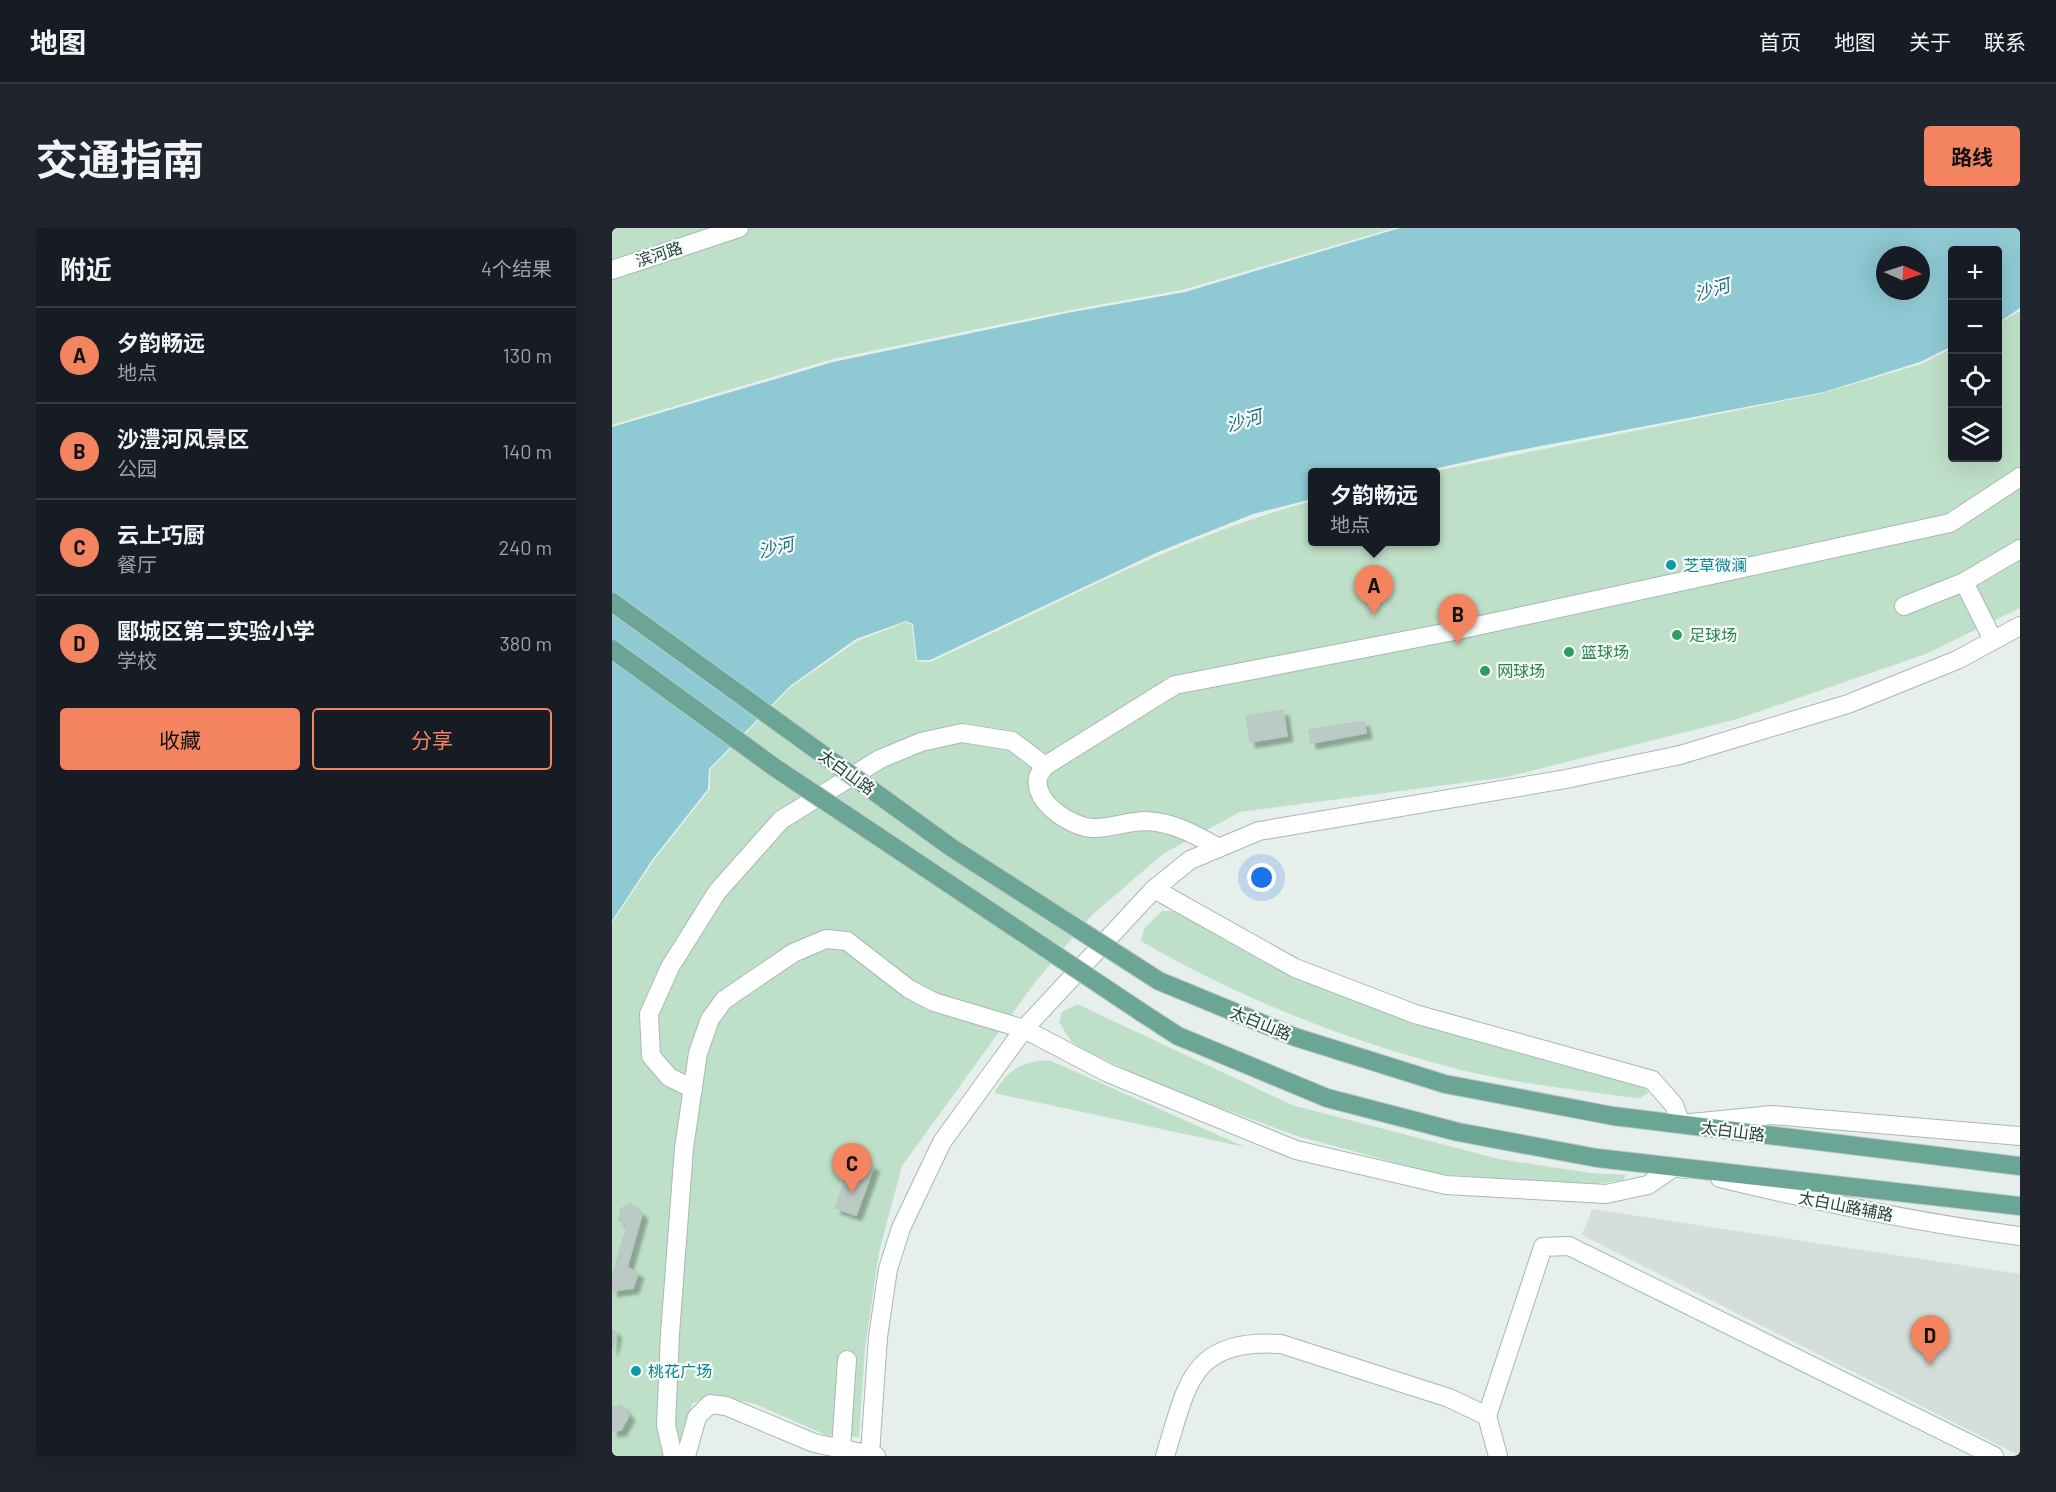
<!DOCTYPE html>
<html lang="zh">
<head>
<meta charset="utf-8">
<style>
	body { margin:0; font-family:Barlow,"Noto Sans SC",sans-serif; background:#20242c; color:#f1f3f6 }
	.controls { position:absolute; right:18px; top:18px; display:grid; overflow:hidden; border-radius:6px; box-shadow:0 6px 24px #0002 }
	.controls button { width:54px; height:54px; display:grid; place-items:center; padding:0; border:0; border-bottom:2px solid #363941; background:#171b24; color:#f1f3f6; font:30px sans-serif }
	.compass { position:absolute; left:1264px; top:18px; width:54px; height:54px; border-radius:50%; background:#171b24; box-shadow:0 6px 24px #0002; rotate:93deg }
	.you { position:absolute; left:650px; top:650px; width:21px; height:21px; margin:-15px; border:4px solid #fff; border-radius:50%; background:#1a73e8; box-shadow:0 0 0 9px #1a73e833 }
	.badge { display:grid; place-items:center; width:39px; height:39px; border-radius:50%; background:#f4845f; color:#111; font-size:20px; font-weight:700 }
	.pin { position:absolute; translate:-50% -50px; filter:drop-shadow(0 2px 3px #0008) }
	.pin::after { content:''; position:absolute; top:32px; width:21px; height:18px; background:inherit; clip-path:polygon(0 0,100% 0,50% 100%) }
	.popup { position:absolute; left:696px; top:240px; width:132px; height:78px; box-sizing:border-box; display:grid; place-content:center; border-radius:6px; background:#171b24; filter:drop-shadow(0 2px 4px #0005); font-size:20px; white-space:nowrap; color:#9ea1a6 }
	.popup b { font-size:22px; color:#f1f3f6 }
	.popup::after { content:''; position:absolute; left:50%; top:100%; margin-left:-12px; border:12px solid transparent; border-top-color:#171b24 }
	.list { margin:0; padding:0; list-style:none }
	h2 { display:flex; justify-content:space-between; align-items:center; height:78px; margin:0; padding:0 24px; font-size:26px }
	h2 small { font-size:20px; font-weight:400; color:#9ea1a6 }
	.list li { display:grid; grid-template-columns:39px 1fr auto; gap:18px; align-items:center; box-sizing:border-box; height:96px; padding:0 24px; border-top:2px solid #363941 }
	.list b { display:block; font-size:22px; white-space:nowrap }
	.list p { margin:0; font-size:20px; white-space:nowrap; color:#9ea1a6 }
	.list em { font-size:20px; font-style:normal; color:#9ea1a6 }
	.actions { display:flex; gap:12px; padding:18px 24px }
	.actions a { flex:1; padding:14px 0; border:2px solid #f4845f; border-radius:6px; text-align:center; font-size:21px; color:#f4845f }
	.actions .main { background:#f4845f; color:#111 }
	.icon { flex:none; width:33px; height:33px; fill:none; stroke:currentColor; stroke-width:2; stroke-linecap:round; stroke-linejoin:round }
	.map { position:relative; flex:none; width:1408px; height:1228px; overflow:hidden; border-radius:6px }
	header { display:flex; align-items:center; gap:36px; box-sizing:border-box; height:84px; padding:0 30px; background:#171b24; border-bottom:2px solid #363941 }
	header strong { font-size:28px }
	nav { display:flex; gap:33px; margin-inline-start:auto; font-size:21px }
	.intro { display:flex; align-items:center; justify-content:space-between; box-sizing:border-box; height:144px; padding:0 36px }
	h1 { margin:0; font-size:42px }
	.button { padding:15px 27px; border-radius:6px; background:#f4845f; color:#111; font-size:21px; font-weight:700 }
	main { display:flex; gap:36px; padding:0 36px }
	aside { flex:1; background:#171b24; border-radius:6px; box-shadow:0 6px 24px #0002 }
	.map>svg:first-child { display:block }
</style>
</head>
<body>
<header>
<strong>地图</strong>
<nav><a>首页</a><a>地图</a><a>关于</a><a>联系</a></nav>
</header>
<div class="intro"><h1>交通指南</h1><a class="button">路线</a></div>
<main>
<aside>
<h2>附近<small>4个结果</small></h2>
<ul class="list">
<li><span class="badge">A</span><div><b>夕韵畅远</b><p>地点</p></div><em>130 m</em></li>
<li><span class="badge">B</span><div><b>沙澧河风景区</b><p>公园</p></div><em>140 m</em></li>
<li><span class="badge">C</span><div><b>云上巧厨</b><p>餐厅</p></div><em>240 m</em></li>
<li><span class="badge">D</span><div><b>郾城区第二实验小学</b><p>学校</p></div><em>380 m</em></li>
</ul>
<div class="actions"><a class="main">收藏</a><a>分享</a></div>
</aside>
<div class="map">
<svg width="1408" height="1228" viewBox="0 0 1408 1228">
	<defs>
		<filter id="shadow"><feDropShadow dx="5.5" dy="5.5" stdDeviation="1.5" flood-color="#0004"/></filter>
	</defs>
	<rect width="100%" height="100%" fill="#e6efeb"/>
	<path fill="#d4dfda" d="M 980,981 L 1408,1046 L 1408,1228 L 970,1007 Z"/>
	<g fill="#bfe0c8">
		<path d="M 0,0 L 782,0 L 570,62 L 453,83 L 221,131 L 0,197 Z"/>
		<path d="M 1408,83 L 1408,380 L 1314,426 L 1125,491 L 895,549 L 628,584 L 551,626 L 480,687 L 424,753 L 290,938 L 267,1024 L 253,1120 L 247,1209 L 214,1207 L 143,1176 L 99,1166 L 80,1176 L 67,1228 L 0,1228 L 0,695 L 42,632 L 98,561 L 98,542 L 179,459 L 245,413 L 294,394 L 300,397 L 304,433 L 318,434 C 444,377 566,309 700,273 L 700,314 L 824,314 L 824,244 L 818,244 L 1211,165 L 1309,136 L 1340,120 L 1340,230 L 1386,230 L 1386,96 Z"/>
		<path d="M 550,683 L 565,683 L 772,783 L 853,810 L 981,846 L 1025,855 L 1037,864 L 1028,870 L 1016,869 C 959,861 901,855 845,841 C 734,812 628,771 529,713 L 532,701 Z"/>
		<path d="M 465,776 L 680,877 L 887,931 L 978,945 L 1014,947 L 1011,952 L 977,957 L 825,946 L 685,908 L 557,861 L 470,821 L 459,813 L 447,794 L 450,784 Z"/>
		<path d="M 437,832 L 633,919 L 382,865 C 396,841 410,834 437,832 Z"/>
	</g>
	<path fill="#8ec9d4" fill-rule="evenodd" d="M 788,0 L 1408,0 L 1408,80 L 1386,95 L 1386,22 L 1340,22 L 1340,118 L 1308,134 L 1212,164 L 893,225 L 808,244 L 700,244 L 700,271 L 641,286 L 546,324 L 318,432 L 305,432 L 301,396 L 294,393 L 244,411 L 178,458 L 97,541 L 96,561 L 40,632 L 0,693 L 0,199 L 221,134 L 455,85 L 573,64 ZM 1273,27 L 1309,27 L 1309,63 L 1273,63 Z"/>
	<g fill="#bbcac4" stroke="#b8c9c2" stroke-width="1.5" filter="url(#shadow)">
		<path d="M 671,482 L 675,508 L 638,514 L 634,488 Z"/>
		<path d="M 752,493 L 754,505 L 699,515 L 697,502 Z"/>
		<path d="M 249,933 L 262,938 L 244,987 L 223,980 L 234,951 L 244,946 Z"/>
		<path d="M 18,975 L 30,986 L 15,1039 L 26,1045 L 21,1060 L 0,1063 L 0,1050 L 15,998 L 7,992 L 9,981 Z"/>
		<path d="M 0,1101 L 4,1105 L 0,1122 Z"/>
		<path d="M 9,1177 L 17,1187 L 9,1202 L 0,1203 L 0,1179 Z"/>
	</g>
	<g fill="none" stroke-linecap="round" stroke-linejoin="round">
		<defs>
			<g id="minor">
				<path d="M 0,42 L 127,0"/>
				<path d="M 1352,354 L 1381,412"/>
				<path d="M 1292,378 L 1352,354 L 1408,321"/>
				<path d="M 607,620 C 584,607 561,594 534,593 C 517,593 500,600 483,600 C 462,601 421,575 426,550 C 427,546 431,541 433,538 L 563,457 L 837,404 L 1338,295 L 1408,249"/>
				<path d="M 542,661 L 683,740 L 803,786 L 1040,852 L 1062,877 L 1069,896 L 1160,887 L 1408,908"/>
				<path d="M 81,861 L 57,849 L 39,828 L 37,786 L 58,739 L 105,664 L 169,592 L 268,531 L 309,514 L 350,505 L 400,513 L 433,538"/>
				<path d="M 1108,950 C 1207,974 1307,995 1408,1008"/>
				<path d="M 875,1188 L 931,1019 L 957,1018 L 1382,1228"/>
				<path d="M 229,1220 L 235,1132"/>
				<path d="M 258,1226 L 266,1109 L 276,1041 L 289,1000 L 330,914 L 412,801 L 542,661 L 578,632 L 647,603 L 954,551 L 1068,527 L 1236,476 L 1345,432 L 1408,398"/>
				<path d="M 61,1228 L 54,1197 L 58,1106 L 72,920 L 86,825 L 98,791 L 112,772 L 181,725 L 214,711 L 235,713 L 297,761 L 322,774 L 412,801 L 496,845 L 684,922 L 834,957 L 994,966 L 1036,957 L 1062,939 L 1073,941"/>
				<path d="M 74,1228 L 85,1189 L 98,1176 L 114,1178 L 202,1215 L 264,1228"/>
				<path d="M 553,1228 C 576,1155 578,1111 669,1116 L 837,1170 L 875,1188 L 886,1228"/>
			</g>
			<g id="major">
				<path d="M 547,753 L 683,809 L 833,856 L 1001,888 L 1408,938"/>
				<path d="M 529,784 L 566,808 L 715,870 L 846,904 L 985,930 L 1408,978"/>
			</g>
		</defs>
		<use href="#minor" stroke="#a8b8b2" stroke-width="20"/>
		<use href="#major" stroke="#c2cac8" stroke-width="20"/>
		<use href="#minor" stroke="#fff" stroke-width="18"/>
		<use href="#major" stroke="#6aa596" stroke-width="18"/>
		<defs>
			<g id="major-bridge">
				<path d="M 0,374 L 340,620 L 547,753"/>
				<path d="M 0,421 L 162,539 L 529,784"/>
			</g>
		</defs>
		<use href="#major-bridge" stroke="#c2cac8" stroke-width="20" stroke-linecap="butt"/>
		<use href="#major-bridge" stroke="#6aa596" stroke-width="18"/>
	</g>
	<g fill="#0f9aa8" stroke="#f7fbf9" stroke-width="2">
		<circle cx="1059" cy="337" r="6"/>
		<circle cx="24" cy="1143" r="6"/>
	</g>
	<g fill="#2e9e5b" stroke="#f7fbf9" stroke-width="2">
		<circle cx="1065" cy="407" r="6"/>
		<circle cx="957" cy="424" r="6"/>
		<circle cx="873" cy="443" r="6"/>
	</g>
	<g text-anchor="middle" stroke-width="4.5" stroke-linejoin="round" paint-order="stroke">
		<g font-size="16" fill="#24423a" stroke="#f7fbf9">
			<text transform="translate(47 26) rotate(-18)" y="6">滨河路</text>
			<text transform="translate(235 544) rotate(36)" y="6">太白山路</text>
			<text transform="translate(649 795) rotate(22)" y="6">太白山路</text>
			<text transform="translate(1121 903) rotate(7)" y="6">太白山路</text>
			<text transform="translate(1234 978) rotate(11)" y="6">太白山路辅路</text>
		</g>
		<g font-size="16" fill="#0d838f" stroke="#f7fbf9" text-anchor="start">
			<text x="1071" y="343">芝草微澜</text>
			<text x="36" y="1149">桃花广场</text>
		</g>
		<g font-size="16" fill="#27864d" stroke="#f7fbf9" text-anchor="start">
			<text x="1077" y="413">足球场</text>
			<text x="969" y="430">篮球场</text>
			<text x="885" y="449">网球场</text>
		</g>
		<g font-size="18" font-style="italic" fill="#1c6f80" stroke="#f7fbf9">
			<text transform="translate(1100 62) rotate(-16)" y="6">沙河</text>
			<text transform="translate(632 193) rotate(-16)" y="6">沙河</text>
			<text transform="translate(164 320) rotate(-13)" y="6">沙河</text>
		</g>
	</g>
</svg>
<div class="controls">
<button>+</button>
<button>−</button>
<button><svg class="icon" aria-label="locate" viewBox="0 0 24 24"><circle cx="12" cy="12" r="6"/><path d="M12 2v4M12 18v4M2 12h4M18 12h4"/></svg></button>
<button><svg class="icon" aria-label="layers" viewBox="0 0 24 24"><path d="M12 4l9 5-9 5-9-5zM3 14l9 5 9-5"/></svg></button>
</div>
<svg class="compass" viewBox="-18 -18 36 36"><path d="M0-13l5 13h-10z" fill="#e53935"/><path d="M0 13l5-13h-10z" fill="#9ea1a6"/></svg>
<div class="you"></div>
<div class="pin badge" style="left:762px;top:387px">A</div>
<div class="popup"><b>夕韵畅远</b>地点</div>
<div class="pin badge" style="left:846px;top:416px">B</div>
<div class="pin badge" style="left:240px;top:965px">C</div>
<div class="pin badge" style="left:1318px;top:1137px">D</div>
</div>
</main>
</body>
</html>
